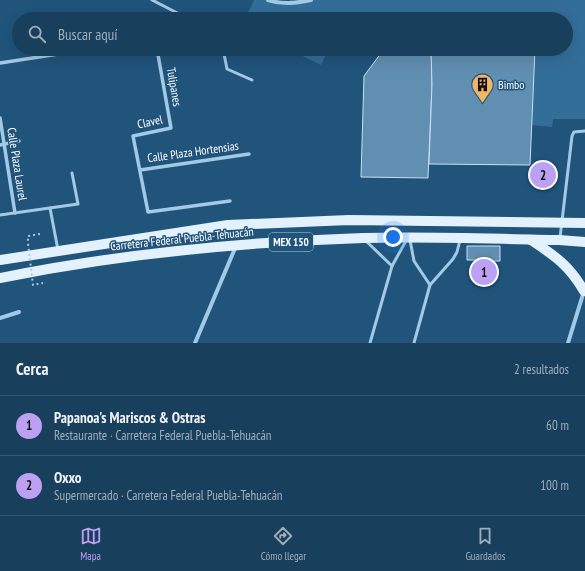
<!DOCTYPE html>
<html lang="es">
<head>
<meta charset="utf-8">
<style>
	body { margin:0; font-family:"PT Sans Narrow",sans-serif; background:#214662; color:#f1f3f6 }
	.you { position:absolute; left:393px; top:237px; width:14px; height:14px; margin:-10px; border:3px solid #fff; border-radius:50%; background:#1a73e8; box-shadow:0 0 0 6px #1a73e833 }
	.badge { display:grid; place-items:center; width:26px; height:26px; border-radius:50%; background:#bca0f2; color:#111; font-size:13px; font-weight:700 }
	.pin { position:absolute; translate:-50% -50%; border:2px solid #fff; box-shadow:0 1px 4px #0006 }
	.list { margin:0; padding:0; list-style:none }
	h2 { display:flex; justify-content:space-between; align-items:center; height:52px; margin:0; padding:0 16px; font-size:17px }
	h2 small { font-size:13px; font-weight:400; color:#9fafbb }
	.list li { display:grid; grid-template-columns:26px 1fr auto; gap:12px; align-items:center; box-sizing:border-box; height:60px; padding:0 16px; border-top:1px solid #365872 }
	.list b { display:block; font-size:15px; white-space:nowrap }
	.list p { margin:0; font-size:13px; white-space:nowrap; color:#9fafbb }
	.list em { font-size:13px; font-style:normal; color:#9fafbb }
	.icon { flex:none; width:22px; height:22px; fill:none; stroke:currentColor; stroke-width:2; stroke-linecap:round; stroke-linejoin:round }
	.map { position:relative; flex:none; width:585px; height:343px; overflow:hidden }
	.search { position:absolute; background:#183f5c; box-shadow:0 4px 16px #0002; left:12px; right:12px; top:12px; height:44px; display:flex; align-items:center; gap:10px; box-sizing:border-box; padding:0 14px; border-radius:22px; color:#9fafbb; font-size:15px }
	.sheet { height:172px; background:#183f5c }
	nav { display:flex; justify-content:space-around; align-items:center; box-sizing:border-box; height:56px; border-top:1px solid #365872; background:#183f5c; font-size:11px; color:#9fafbb }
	nav a { display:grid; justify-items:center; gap:2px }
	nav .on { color:#bca0f2 }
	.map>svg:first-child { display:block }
</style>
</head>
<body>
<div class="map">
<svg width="585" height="343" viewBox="0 0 585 343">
	<rect width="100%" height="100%" fill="#20547b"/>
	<g fill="#336e99">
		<path d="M 254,0 L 275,0 L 289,3 L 290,0 L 585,0 L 585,119 L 553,119 L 552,127 L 532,125 L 535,49 L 566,49 L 566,19 L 351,19 L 346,16 L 345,19 L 245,19 Z"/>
		<path d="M 288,49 L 329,49 L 321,65 Z"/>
	</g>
	<g fill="#618fb1" stroke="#c5e1f5">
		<path d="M 384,49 L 431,49 L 432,85 L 428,178 L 361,177 L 364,76 Z"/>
		<path d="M 431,49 L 535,49 L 530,165 L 429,164 L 432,85 Z"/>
		<path d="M 534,164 L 552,164 L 552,185 L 534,184 Z"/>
		<path d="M 467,246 L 500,246 L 500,261 L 491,261 L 491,282 L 478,282 L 478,260 L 467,260 Z"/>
	</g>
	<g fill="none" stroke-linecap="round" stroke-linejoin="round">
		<g stroke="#a2cae6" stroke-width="3">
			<path d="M 152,0 L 189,19"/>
			<path d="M 223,49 L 227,69 L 252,80"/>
			<path d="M 50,208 L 58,250"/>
			<path d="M 0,215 L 78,204 L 72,173"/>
			<path d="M 560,238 L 572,136 L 574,132 L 585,131"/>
			<path d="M 410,240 L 414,261 L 430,285"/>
			<path d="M 366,241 L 392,266"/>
			<path d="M 370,343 L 392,266 L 407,239"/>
			<path d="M 414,343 L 430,285 L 453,259 L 457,252 L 460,240"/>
		</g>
		<g stroke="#a2cae6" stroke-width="3.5">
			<path d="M 157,49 L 171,128 L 133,136 L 148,212 L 230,201"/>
			<path d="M 0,63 L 91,49"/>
			<path d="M 0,118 L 15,213"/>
			<path d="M 0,145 L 19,141"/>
			<path d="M 140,170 L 249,154"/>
		</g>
		<g stroke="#a2cae6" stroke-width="4">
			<path d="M 268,0 C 283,5 296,3 311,0"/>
			<path d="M 0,318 L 19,312"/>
			<path d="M 195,343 L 236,246"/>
			<path d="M 568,343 L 584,291"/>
		</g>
		<g stroke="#e3f1fd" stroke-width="10">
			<path d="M 531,240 C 555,256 569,265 584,291"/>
			<path d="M 0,260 L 228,225 L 349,220 L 585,223"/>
			<path d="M 0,278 C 119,254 241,242 363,238 C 428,236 494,239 559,240 L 585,242"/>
		</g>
		<path stroke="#a2cae6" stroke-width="2" stroke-dasharray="2 3" stroke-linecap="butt" d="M 40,234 L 28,236 L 28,243 L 33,285 L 43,283"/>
	</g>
	<defs>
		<symbol id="building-pin" viewBox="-11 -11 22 30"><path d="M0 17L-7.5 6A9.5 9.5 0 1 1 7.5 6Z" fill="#f3b763" stroke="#20547b"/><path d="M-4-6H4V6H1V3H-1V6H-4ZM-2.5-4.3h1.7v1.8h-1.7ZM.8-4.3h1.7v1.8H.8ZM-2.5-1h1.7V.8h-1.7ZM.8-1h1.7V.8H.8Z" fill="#111"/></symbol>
	</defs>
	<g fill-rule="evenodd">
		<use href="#building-pin" x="470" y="72" width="25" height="34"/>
	</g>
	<g text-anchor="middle" stroke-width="3" stroke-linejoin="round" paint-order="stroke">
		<rect fill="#20547b" stroke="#bcccd7" stroke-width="1" x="269" y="233" width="44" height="18" rx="3"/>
		<g font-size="11" font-weight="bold" fill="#fff">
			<text x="291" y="246">MEX 150</text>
		</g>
		<g font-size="12" fill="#fff" stroke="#20547b" text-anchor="start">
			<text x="498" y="89">Bimbo</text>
		</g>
		<g font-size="12" fill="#fff" stroke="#20547b">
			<text transform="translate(174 87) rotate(80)" y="4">Tulipanes</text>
			<text transform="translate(150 122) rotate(-12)" y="4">Clavel</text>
			<text transform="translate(193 152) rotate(-8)" y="4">Calle Plaza Hortensias</text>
			<text transform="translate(17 164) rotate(81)" y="4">Calle Plaza Laurel</text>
			<text transform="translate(182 239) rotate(-6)" y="4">Carretera Federal Puebla-Tehuacán</text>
		</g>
	</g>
</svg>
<div class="you"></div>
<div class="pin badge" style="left:484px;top:272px">1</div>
<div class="pin badge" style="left:543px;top:175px">2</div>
<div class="search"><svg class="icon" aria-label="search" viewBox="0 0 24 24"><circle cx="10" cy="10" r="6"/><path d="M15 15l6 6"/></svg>Buscar aquí</div>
</div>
<section class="sheet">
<h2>Cerca<small>2 resultados</small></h2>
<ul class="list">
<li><span class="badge">1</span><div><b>Papanoa's Mariscos &amp; Ostras</b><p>Restaurante · Carretera Federal Puebla-Tehuacán</p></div><em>60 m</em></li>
<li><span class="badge">2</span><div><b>Oxxo</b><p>Supermercado · Carretera Federal Puebla-Tehuacán</p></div><em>100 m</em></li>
</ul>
</section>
<nav>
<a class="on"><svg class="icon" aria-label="map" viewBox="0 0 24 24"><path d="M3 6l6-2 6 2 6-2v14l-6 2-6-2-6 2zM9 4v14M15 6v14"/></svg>Mapa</a>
<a><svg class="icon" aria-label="directions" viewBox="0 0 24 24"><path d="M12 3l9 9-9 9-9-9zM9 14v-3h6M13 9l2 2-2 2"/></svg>Cómo llegar</a>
<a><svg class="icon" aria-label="saved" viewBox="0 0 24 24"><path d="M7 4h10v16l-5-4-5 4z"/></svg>Guardados</a>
</nav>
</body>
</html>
